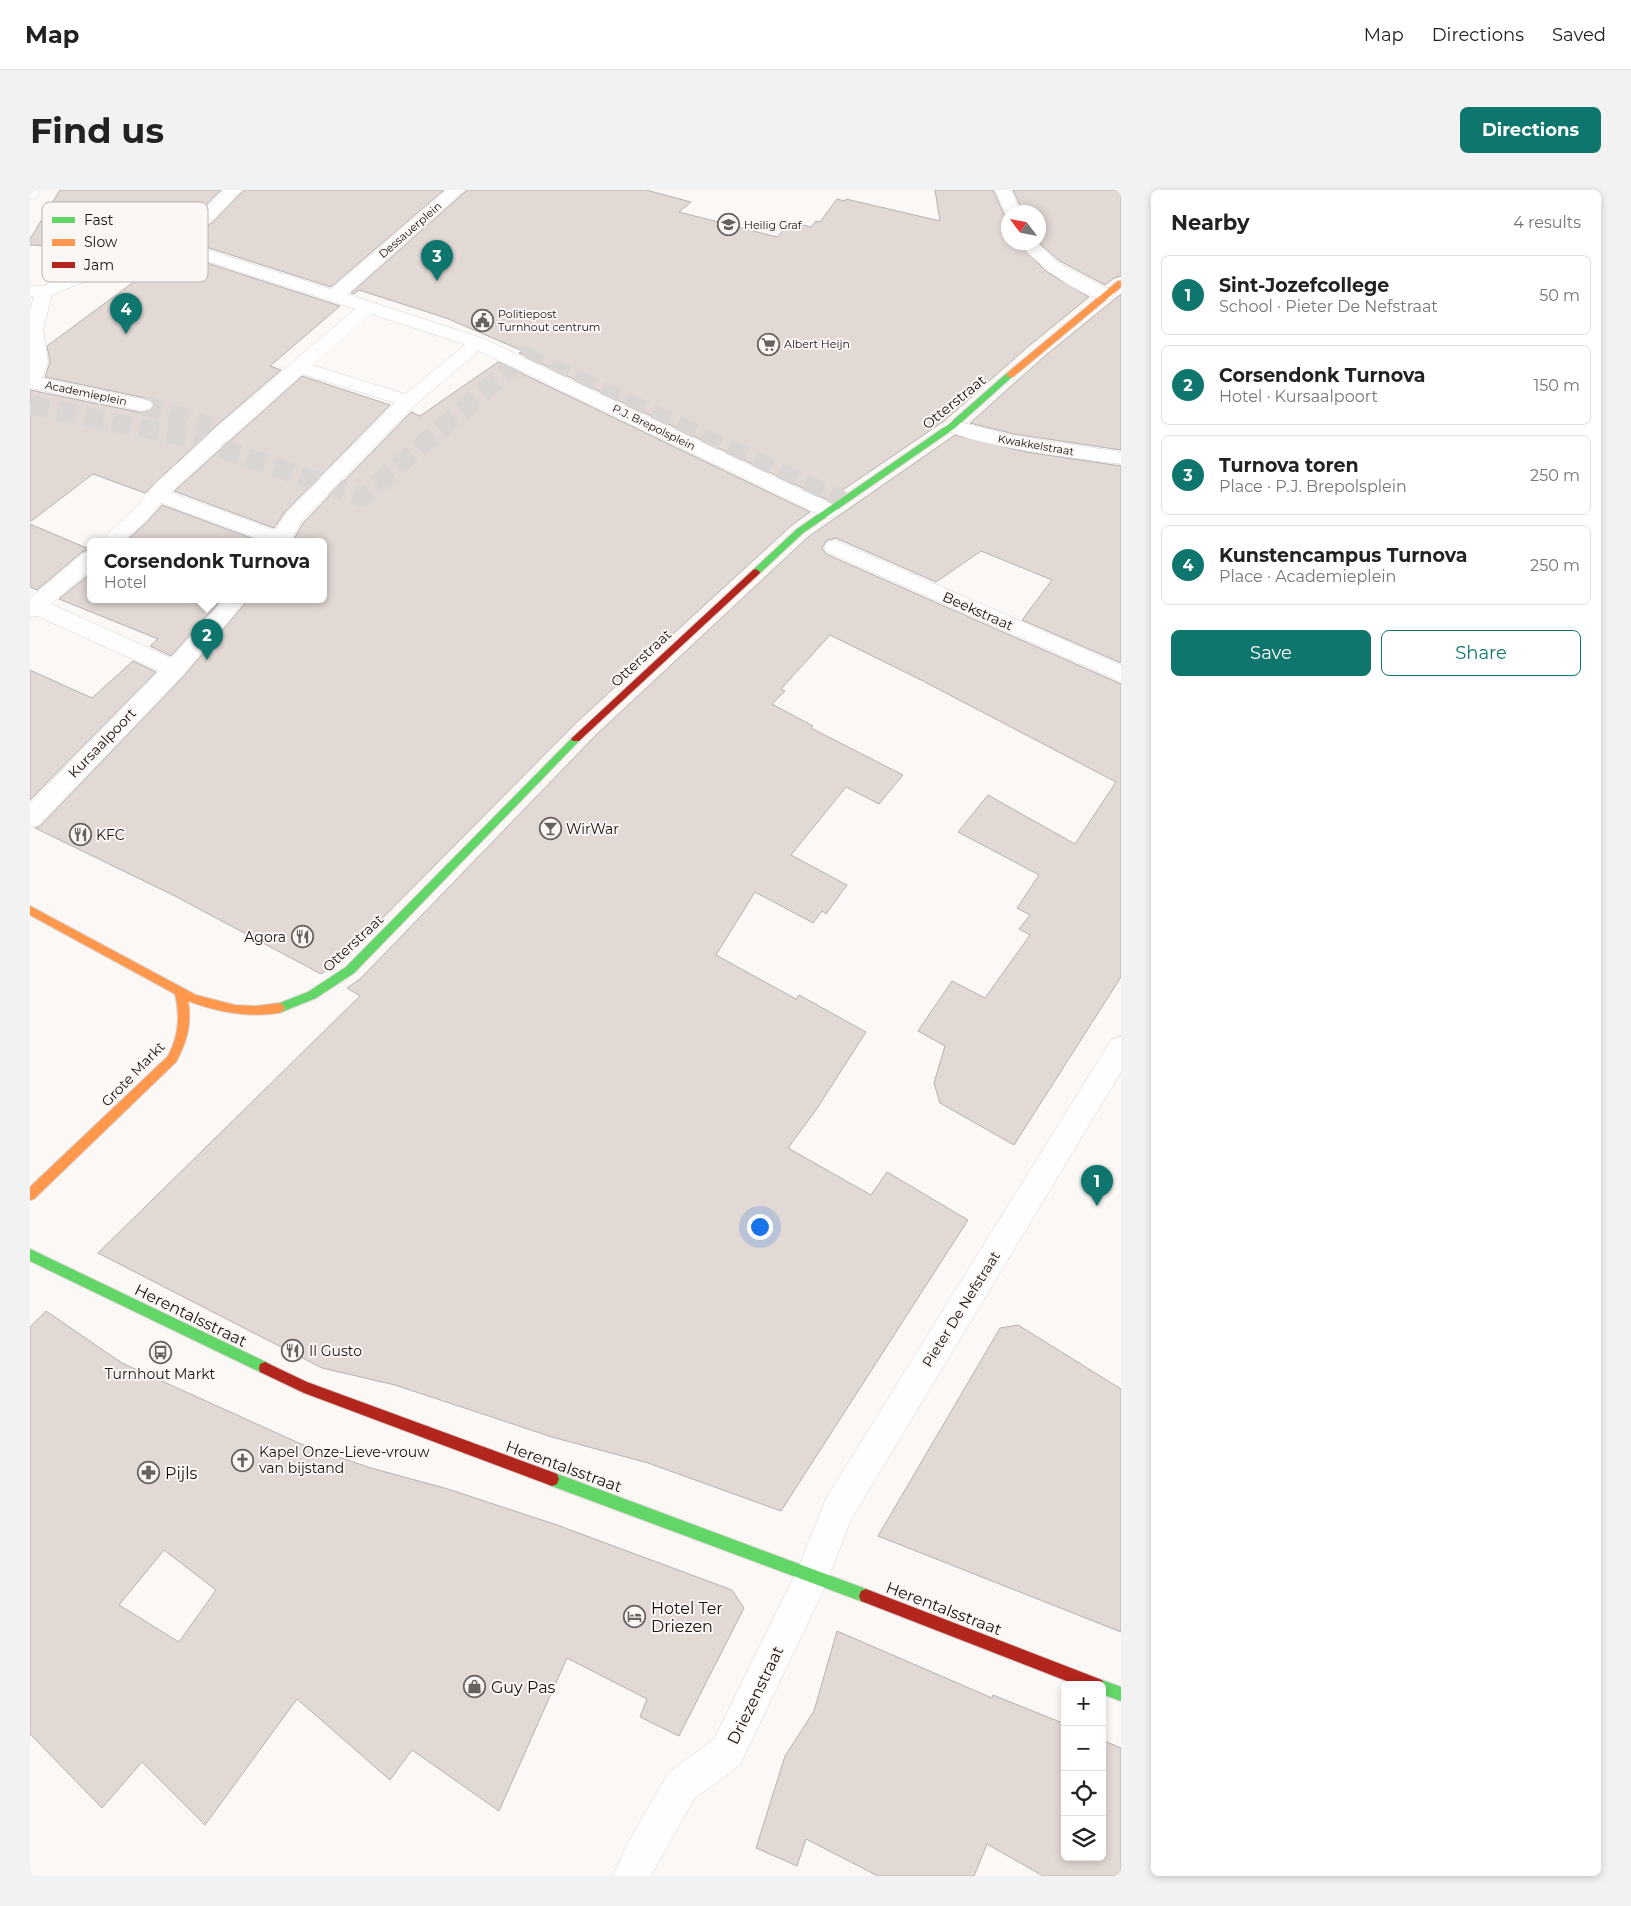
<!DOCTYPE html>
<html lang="en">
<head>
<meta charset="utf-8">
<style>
	body { margin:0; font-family:Montserrat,sans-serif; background:#f2f2f2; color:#222 }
	.controls { position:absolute; right:15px; bottom:15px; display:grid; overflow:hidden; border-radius:8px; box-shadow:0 2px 8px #0003 }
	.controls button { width:45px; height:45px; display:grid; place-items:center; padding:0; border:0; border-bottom:1px solid #e0e0e0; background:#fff; color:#222; font:25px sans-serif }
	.compass { position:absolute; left:971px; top:15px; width:45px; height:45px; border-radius:50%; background:#fff; box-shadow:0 2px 8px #0003; rotate:302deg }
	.you { position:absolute; left:729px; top:1036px; width:18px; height:18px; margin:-12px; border:4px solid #fff; border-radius:50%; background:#1a73e8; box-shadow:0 0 0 8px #1a73e833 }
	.badge { display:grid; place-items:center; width:32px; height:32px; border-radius:50%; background:#0f766e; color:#fff; font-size:16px; font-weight:700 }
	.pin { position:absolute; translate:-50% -41px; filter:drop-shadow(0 1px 2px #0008) }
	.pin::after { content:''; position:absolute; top:26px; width:18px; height:15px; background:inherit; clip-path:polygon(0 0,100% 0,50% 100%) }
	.popup { position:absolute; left:57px; top:348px; width:240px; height:65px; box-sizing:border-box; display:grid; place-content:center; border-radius:8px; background:#fff; filter:drop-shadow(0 1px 4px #0005); font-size:16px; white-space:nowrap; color:#767676 }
	.popup b { font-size:19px; color:#222 }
	.popup::after { content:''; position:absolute; left:50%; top:100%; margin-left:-10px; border:10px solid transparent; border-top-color:#fff }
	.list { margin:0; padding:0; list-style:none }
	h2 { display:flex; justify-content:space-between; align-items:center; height:65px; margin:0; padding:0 20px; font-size:21px }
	h2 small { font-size:16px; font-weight:400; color:#767676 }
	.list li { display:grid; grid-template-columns:32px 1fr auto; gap:15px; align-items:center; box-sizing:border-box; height:80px; margin:0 10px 10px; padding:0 10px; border:1px solid #e0e0e0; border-radius:8px }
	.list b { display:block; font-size:19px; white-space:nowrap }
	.list p { margin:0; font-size:16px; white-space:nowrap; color:#767676 }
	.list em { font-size:16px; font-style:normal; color:#767676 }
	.actions { display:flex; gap:10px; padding:15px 20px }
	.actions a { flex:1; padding:11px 0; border:1px solid #0f766e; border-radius:8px; text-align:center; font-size:18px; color:#0f766e }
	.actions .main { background:#0f766e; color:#fff }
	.icon { flex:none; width:28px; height:28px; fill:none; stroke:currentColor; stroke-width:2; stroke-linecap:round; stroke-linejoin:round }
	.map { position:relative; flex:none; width:1091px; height:1686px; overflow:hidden; border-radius:8px }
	header { display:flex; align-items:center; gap:30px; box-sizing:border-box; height:70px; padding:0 25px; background:#fff; border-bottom:1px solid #e0e0e0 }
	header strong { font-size:24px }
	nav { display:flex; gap:28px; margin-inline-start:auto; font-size:18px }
	.intro { display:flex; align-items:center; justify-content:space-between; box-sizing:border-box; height:120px; padding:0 30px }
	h1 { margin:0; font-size:35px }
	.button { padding:12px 22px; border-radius:8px; background:#0f766e; color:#fff; font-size:18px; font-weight:700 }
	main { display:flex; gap:30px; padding:0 30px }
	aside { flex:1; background:#fff; border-radius:8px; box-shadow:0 2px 8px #0003 }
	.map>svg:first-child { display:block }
</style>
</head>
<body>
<header>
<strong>Map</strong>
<nav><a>Map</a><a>Directions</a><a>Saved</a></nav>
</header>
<div class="intro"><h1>Find us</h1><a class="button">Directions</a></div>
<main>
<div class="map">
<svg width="1091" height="1686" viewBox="0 0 1091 1686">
	<rect width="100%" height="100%" fill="#fbf8f6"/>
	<g fill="#e2d8d4" stroke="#b7b2af" fill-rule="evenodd">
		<path d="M 30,0 L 191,0 L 168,23 L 129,46 L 96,60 L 0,55 L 0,49 Z"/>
		<path d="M 214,0 L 414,0 L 301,97 L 154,50 L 182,33 Z"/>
		<path d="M 437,0 L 616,0 L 661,12 L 649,22 L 747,47 L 761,32 L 781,37 L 786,31 L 790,32 L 807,9 L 815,11 L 816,9 L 910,31 L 905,0 L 963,0 L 975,27 L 978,27 L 978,52 L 987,52 L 1017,82 L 1059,107 L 1000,155 L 914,231 L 798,310 L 489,163 L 493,161 L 416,128 L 329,100 L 324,104 L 321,103 Z"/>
		<path d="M 983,0 L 1091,0 L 1091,86 L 1084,88 L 1075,95 L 1028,70 L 1008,52 L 1008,22 L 993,22 Z"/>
		<path d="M 137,60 L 310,116 L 240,176 L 251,180 L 187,235 L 115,303 L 63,284 L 0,332 L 0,200 L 113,223 L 121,221 L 125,215 L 120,209 L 15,187 L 20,172 L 17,156 L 143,63 L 132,62 Z"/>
		<path d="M 1091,104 L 1091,260 L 984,244 L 940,233 L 1016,165 Z"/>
		<path d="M 468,172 L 780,322 L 762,335 L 548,531 L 310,771 L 291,784 L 145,706 L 5,638 L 10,636 L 154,486 L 219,409 L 293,409 L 293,351 L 263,351 L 273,333 L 381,222 L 390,226 Z"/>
		<path d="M 272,186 L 360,215 L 255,322 L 244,338 L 144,301 Z"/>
		<path d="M 925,245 L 996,262 L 1091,276 L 1091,473 L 992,430 L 1022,390 L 951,361 L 906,392 L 806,348 L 797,350 L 792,358 L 796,364 L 1091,494 L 1091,787 L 984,955 L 910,913 L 904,893 L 915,856 L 888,841 L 922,791 L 955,808 L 1000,745 L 989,739 L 1000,725 L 987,718 L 1009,685 L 928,642 L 958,605 L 1045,654 L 1086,592 L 891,490 L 800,445 L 751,499 L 755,501 L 742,514 L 783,536 L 781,538 L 873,585 L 849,614 L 816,597 L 761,665 L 817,695 L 796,724 L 792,721 L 783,733 L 725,702 L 686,765 L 766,809 L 769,805 L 836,842 L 786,920 L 758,958 L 841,1005 L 857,982 L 938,1030 L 751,1321 L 618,1273 L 522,1247 L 365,1195 L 292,1178 L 68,1063 L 330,806 L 317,798 L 330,789 L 566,545 L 778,347 Z"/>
		<path d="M 132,315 L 229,351 L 96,351 L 117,332 Z"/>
		<path d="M 0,334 L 59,359 L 52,362 L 7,400 L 0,397 Z"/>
		<path d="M 61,383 L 61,409 L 192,409 L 141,466 L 120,456 L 128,449 L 29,409 Z"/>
		<path d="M 103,471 L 126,482 L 0,610 L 0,480 L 62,508 Z"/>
		<path d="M 16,1121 L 92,1173 L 271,1254 L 341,1278 L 418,1299 L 527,1335 L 702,1400 L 714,1418 L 649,1546 L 610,1527 L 617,1509 L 537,1468 L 469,1621 L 382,1560 L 360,1590 L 267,1509 L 175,1635 L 112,1572 L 72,1618 L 0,1544 L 0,1137 ZM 134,1360 L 186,1400 L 149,1452 L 89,1415 Z"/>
		<path d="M 988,1135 L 1091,1199 L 1091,1442 L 848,1346 L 970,1138 Z"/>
		<path d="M 807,1441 L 962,1508 L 963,1505 L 1035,1534 L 1035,1667 L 1072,1667 L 1072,1550 L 1091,1558 L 1091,1686 L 1013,1686 L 957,1654 L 944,1686 L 848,1686 L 776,1649 L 767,1676 L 726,1658 L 755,1566 L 784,1521 Z"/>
	</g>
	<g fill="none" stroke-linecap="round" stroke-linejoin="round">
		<g stroke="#d9d5d3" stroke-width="19" stroke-dasharray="19 9" stroke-linecap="butt">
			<path d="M 0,215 L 161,248 L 332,307 L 495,166 L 813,311"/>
			<path d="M 113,215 L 181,236"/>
		</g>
		<defs>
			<g id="street">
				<path d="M 0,0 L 10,0 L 6,8 L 0,9 Z"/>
				<path d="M 194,0 L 212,0 L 181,32 L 150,51 L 301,99 L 417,0 L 435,0 L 317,104 L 455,149 L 806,316 L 809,321 L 806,326 L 799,328 L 792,326 L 449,161 L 385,215 L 271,332 L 261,351 L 234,351 L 131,313 L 116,331 L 93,351 L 70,351 L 102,321 L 126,293 L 188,236 L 325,119 L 137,58 L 22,105 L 13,139 L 18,172 L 12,188 L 120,211 L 123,215 L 120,219 L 113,221 L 0,198 L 0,120 L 4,107 L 0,106 L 0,96 L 12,96 L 130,48 L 169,24 ZM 341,124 L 431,153 L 435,155 L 375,204 L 282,175 ZM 272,184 L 365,213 L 256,323 L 245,340 L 140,302 Z"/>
				<path d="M 965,0 L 981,0 L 991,22 L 978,22 L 977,26 Z"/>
				<path d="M 989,52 L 1006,52 L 1027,72 L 1082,101 L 1085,105 L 1082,109 C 1059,115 1002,72 989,52 Z"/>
				<path d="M 922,230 L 984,246 L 1091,262 L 1091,274 C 1063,271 925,254 912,236 L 915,232 Z"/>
				<path d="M 805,350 L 1091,475 L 1091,492 L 797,362 L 794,357 L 797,352 Z"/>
				<path d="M 61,361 L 61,380 L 21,414 L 141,468 L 194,409 L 217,409 L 153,485 L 9,635 L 0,637 L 0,613 L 129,481 L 7,426 L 0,427 L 0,408 L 53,363 Z"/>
				<path d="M 1091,846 L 1091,882 L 821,1330 L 795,1397 L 710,1575 L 664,1609 L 621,1686 L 583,1686 L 595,1658 L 638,1583 L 684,1549 L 769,1376 L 796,1308 L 1081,850 Z"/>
			</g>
			<g id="fast">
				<path d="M 977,183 L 984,185 L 925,238 L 773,343 L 729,384 L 723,384 L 723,380 L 767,339 L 919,234 Z"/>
				<path d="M 546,546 L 551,549 L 549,551 L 324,783 L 286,808 L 249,823 L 245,821 L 243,818 L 245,815 L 278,802 L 316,777 L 543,547 Z"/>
				<path d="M 0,1059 L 240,1174 L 241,1178 L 240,1182 L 235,1184 L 230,1182 L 0,1071 Z"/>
				<path d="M 522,1282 L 836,1399 L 841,1401 L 843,1406 L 841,1411 L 836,1413 L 522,1296 L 517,1294 L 515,1289 L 517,1284 Z"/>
				<path d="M 1072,1490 L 1091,1497 L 1091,1511 L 1072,1504 L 1072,1495 L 1066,1495 L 1067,1492 Z"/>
			</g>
			<g id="slow">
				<path d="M 1088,91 L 1091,91 L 1091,97 L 983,187 L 977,187 L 977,183 Z"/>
				<path d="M 0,716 L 166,805 L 205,815 L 226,816 L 249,813 L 253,815 L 255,818 L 253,821 L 249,823 C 217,828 188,822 158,811 C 162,834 157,852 146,872 L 4,1009 L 0,1010 L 0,997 L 138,866 C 149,845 150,826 145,804 L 0,725 Z"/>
			</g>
			<g id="jam">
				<path d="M 726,379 L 730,382 L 729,384 L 549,551 L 543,551 L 541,549 L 543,547 L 723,380 Z"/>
				<path d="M 235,1172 L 277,1192 L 522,1282 L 527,1284 L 529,1289 L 527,1294 L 522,1296 L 274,1203 L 230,1182 L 229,1178 L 230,1174 Z"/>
				<path d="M 836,1399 L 1072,1490 L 1074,1495 L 1072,1500 L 1072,1495 L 1047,1495 L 831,1411 L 829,1406 L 831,1401 Z"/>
			</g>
		</defs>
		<use href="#street" stroke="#d9d3d1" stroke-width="1"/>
		<use href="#fast" stroke="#d9d3d1" stroke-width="2"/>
		<use href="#slow" stroke="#d9d3d1" stroke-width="2"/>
		<use href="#jam" stroke="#d9d3d1" stroke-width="2"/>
		<use href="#street" fill="#fefefe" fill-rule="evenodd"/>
		<use href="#fast" fill="#63d668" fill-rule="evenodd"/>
		<use href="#slow" fill="#ff974d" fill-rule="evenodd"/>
		<use href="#jam" fill="#b3261e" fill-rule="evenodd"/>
	</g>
	<defs>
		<symbol id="school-ring" viewBox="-11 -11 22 22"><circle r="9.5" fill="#fcf7f5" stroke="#68625f" stroke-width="1.5"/><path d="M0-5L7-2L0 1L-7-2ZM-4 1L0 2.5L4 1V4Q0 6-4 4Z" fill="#68625f"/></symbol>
		<symbol id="civic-ring" viewBox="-11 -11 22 22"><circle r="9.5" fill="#fcf7f5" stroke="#68625f" stroke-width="1.5"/><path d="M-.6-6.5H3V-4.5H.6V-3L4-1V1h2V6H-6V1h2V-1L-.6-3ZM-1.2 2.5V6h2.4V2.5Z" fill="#68625f"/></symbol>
		<symbol id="supermarket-ring" viewBox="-11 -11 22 22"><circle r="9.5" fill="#fcf7f5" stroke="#68625f" stroke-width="1.5"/><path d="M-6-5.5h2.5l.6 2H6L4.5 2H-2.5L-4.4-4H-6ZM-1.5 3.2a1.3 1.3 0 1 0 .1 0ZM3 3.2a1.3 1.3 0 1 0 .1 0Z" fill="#68625f"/></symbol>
		<symbol id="bar-ring" viewBox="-11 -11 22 22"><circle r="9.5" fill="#fcf7f5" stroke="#68625f" stroke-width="1.5"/><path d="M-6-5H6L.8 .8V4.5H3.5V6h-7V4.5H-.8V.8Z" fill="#68625f"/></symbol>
		<symbol id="restaurant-ring" viewBox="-11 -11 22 22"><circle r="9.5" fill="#fcf7f5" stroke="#68625f" stroke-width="1.5"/><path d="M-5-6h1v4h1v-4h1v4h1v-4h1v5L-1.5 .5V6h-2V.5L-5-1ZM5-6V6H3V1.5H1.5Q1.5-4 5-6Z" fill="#68625f"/></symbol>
		<symbol id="bus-ring" viewBox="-11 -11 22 22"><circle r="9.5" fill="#fcf7f5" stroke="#68625f" stroke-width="1.5"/><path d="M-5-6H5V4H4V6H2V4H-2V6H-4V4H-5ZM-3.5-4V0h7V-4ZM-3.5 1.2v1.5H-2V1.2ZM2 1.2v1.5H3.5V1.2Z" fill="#68625f"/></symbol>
		<symbol id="church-ring" viewBox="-11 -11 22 22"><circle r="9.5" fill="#fcf7f5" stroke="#68625f" stroke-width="1.5"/><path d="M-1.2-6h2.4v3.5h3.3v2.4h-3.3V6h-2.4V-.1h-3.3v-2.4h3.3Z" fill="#68625f"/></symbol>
		<symbol id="pharmacy-ring" viewBox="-11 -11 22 22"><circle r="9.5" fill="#fcf7f5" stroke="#68625f" stroke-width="1.5"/><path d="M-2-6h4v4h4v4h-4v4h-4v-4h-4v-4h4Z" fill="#68625f"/></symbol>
		<symbol id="hotel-ring" viewBox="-11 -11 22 22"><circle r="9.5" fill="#fcf7f5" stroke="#68625f" stroke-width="1.5"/><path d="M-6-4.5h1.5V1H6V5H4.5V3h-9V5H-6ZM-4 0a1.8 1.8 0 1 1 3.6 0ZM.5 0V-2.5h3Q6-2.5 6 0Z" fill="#68625f"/></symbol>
		<symbol id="shop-ring" viewBox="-11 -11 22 22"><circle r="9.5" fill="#fcf7f5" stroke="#68625f" stroke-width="1.5"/><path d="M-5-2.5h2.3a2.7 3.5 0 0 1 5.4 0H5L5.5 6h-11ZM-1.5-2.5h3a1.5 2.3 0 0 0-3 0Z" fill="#68625f"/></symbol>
	</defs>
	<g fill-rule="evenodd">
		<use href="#school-ring" x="686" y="22" width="25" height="25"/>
		<use href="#civic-ring" x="440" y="118" width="25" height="25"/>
		<use href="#supermarket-ring" x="726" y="142" width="25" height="25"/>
		<use href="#bar-ring" x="508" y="626" width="25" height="25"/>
		<use href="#restaurant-ring" x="38" y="632" width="25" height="25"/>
		<use href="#restaurant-ring" x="260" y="734" width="25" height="25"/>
		<use href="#restaurant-ring" x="250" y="1148" width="25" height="25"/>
		<use href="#bus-ring" x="118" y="1150" width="25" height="25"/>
		<use href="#church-ring" x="200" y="1258" width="25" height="25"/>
		<use href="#pharmacy-ring" x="106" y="1270" width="25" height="25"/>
		<use href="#hotel-ring" x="592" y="1414" width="25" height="25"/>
		<use href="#shop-ring" x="432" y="1484" width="25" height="25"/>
	</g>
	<g text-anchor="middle" stroke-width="4" stroke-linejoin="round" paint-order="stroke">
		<g font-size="11" fill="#19110e" stroke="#fcf7f5" text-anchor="start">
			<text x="714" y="39">Heilig Graf</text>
			<text x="468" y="128">Politiepost<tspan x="468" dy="13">Turnhout centrum</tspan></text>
			<text x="754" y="158">Albert Heijn</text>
		</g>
		<g font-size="11" fill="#19110e" stroke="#fcf7f5">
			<text transform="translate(380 40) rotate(-41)" y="4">Dessauerplein</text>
			<text transform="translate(56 203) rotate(12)" y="4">Academieplein</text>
			<text transform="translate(624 237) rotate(26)" y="4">P.J. Brepolsplein</text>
			<text transform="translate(1006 255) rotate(10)" y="4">Kwakkelstraat</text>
		</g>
		<g font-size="14" fill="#19110e" stroke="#fcf7f5">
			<text transform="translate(924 212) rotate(-39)" y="5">Otterstraat</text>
			<text transform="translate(948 421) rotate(24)" y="5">Beekstraat</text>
			<text transform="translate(611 468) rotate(-43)" y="5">Otterstraat</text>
			<text transform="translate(72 553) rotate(-46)" y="5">Kursaalpoort</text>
			<text transform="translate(323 753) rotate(-43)" y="5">Otterstraat</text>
			<text transform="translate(103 884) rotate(-46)" y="5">Grote Markt</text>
			<text transform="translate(931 1119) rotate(-58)" y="5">Pieter De Nefstraat</text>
		</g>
		<g font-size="14" fill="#19110e" stroke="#fcf7f5" text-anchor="start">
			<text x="536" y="644">WirWar</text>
			<text x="66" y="650">KFC</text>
			<text x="256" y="752" text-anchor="end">Agora</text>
			<text x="279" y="1166">Il Gusto</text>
			<text x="130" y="1189" text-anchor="middle">Turnhout Markt</text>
			<text x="229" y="1267">Kapel Onze-Lieve-vrouw<tspan x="229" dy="16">van bijstand</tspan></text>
		</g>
		<g font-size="16" fill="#19110e" stroke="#fcf7f5">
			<text transform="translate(161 1125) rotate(26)" y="6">Herentalsstraat</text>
			<text transform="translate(534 1276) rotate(20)" y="6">Herentalsstraat</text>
			<text transform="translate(914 1418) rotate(21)" y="6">Herentalsstraat</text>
			<text transform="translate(725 1505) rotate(-64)" y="6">Driezenstraat</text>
		</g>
		<g font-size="16" fill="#19110e" stroke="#fcf7f5" text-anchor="start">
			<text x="135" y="1289">Pijls</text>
			<text x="621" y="1424">Hotel Ter<tspan x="621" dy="18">Driezen</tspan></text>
			<text x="461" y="1503">Guy Pas</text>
		</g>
	</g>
	<rect x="12" y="12" width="166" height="80" rx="8" fill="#fcf7f5" stroke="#b8b2b0" stroke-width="1"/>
	<rect x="22" y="27" width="23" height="6" fill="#63d668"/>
	<rect x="22" y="49" width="23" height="7" fill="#ff974d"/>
	<rect x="22" y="72" width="23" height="6" fill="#b3261e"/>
	<g font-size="14" fill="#19110e">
		<text x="54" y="35">Fast</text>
		<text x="54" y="57">Slow</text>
		<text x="54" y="80">Jam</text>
	</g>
</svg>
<div class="controls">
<button>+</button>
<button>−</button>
<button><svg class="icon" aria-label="locate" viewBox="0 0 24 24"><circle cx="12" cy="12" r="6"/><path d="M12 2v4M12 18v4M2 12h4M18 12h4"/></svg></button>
<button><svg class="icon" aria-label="layers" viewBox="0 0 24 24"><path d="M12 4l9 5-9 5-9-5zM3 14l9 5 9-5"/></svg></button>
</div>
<svg class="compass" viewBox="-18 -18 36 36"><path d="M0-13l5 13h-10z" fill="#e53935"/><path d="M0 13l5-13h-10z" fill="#767676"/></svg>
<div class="you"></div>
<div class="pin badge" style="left:1067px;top:1016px">1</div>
<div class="pin badge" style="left:177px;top:470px">2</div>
<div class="popup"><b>Corsendonk Turnova</b>Hotel</div>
<div class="pin badge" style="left:407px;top:91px">3</div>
<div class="pin badge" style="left:96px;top:144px">4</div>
</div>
<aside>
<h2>Nearby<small>4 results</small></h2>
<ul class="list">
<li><span class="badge">1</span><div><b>Sint-Jozefcollege</b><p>School · Pieter De Nefstraat</p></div><em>50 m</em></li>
<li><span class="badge">2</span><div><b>Corsendonk Turnova</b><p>Hotel · Kursaalpoort</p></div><em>150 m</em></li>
<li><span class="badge">3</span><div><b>Turnova toren</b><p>Place · P.J. Brepolsplein</p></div><em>250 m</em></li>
<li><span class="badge">4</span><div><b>Kunstencampus Turnova</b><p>Place · Academieplein</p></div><em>250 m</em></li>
</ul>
<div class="actions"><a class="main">Save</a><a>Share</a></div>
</aside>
</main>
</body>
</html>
